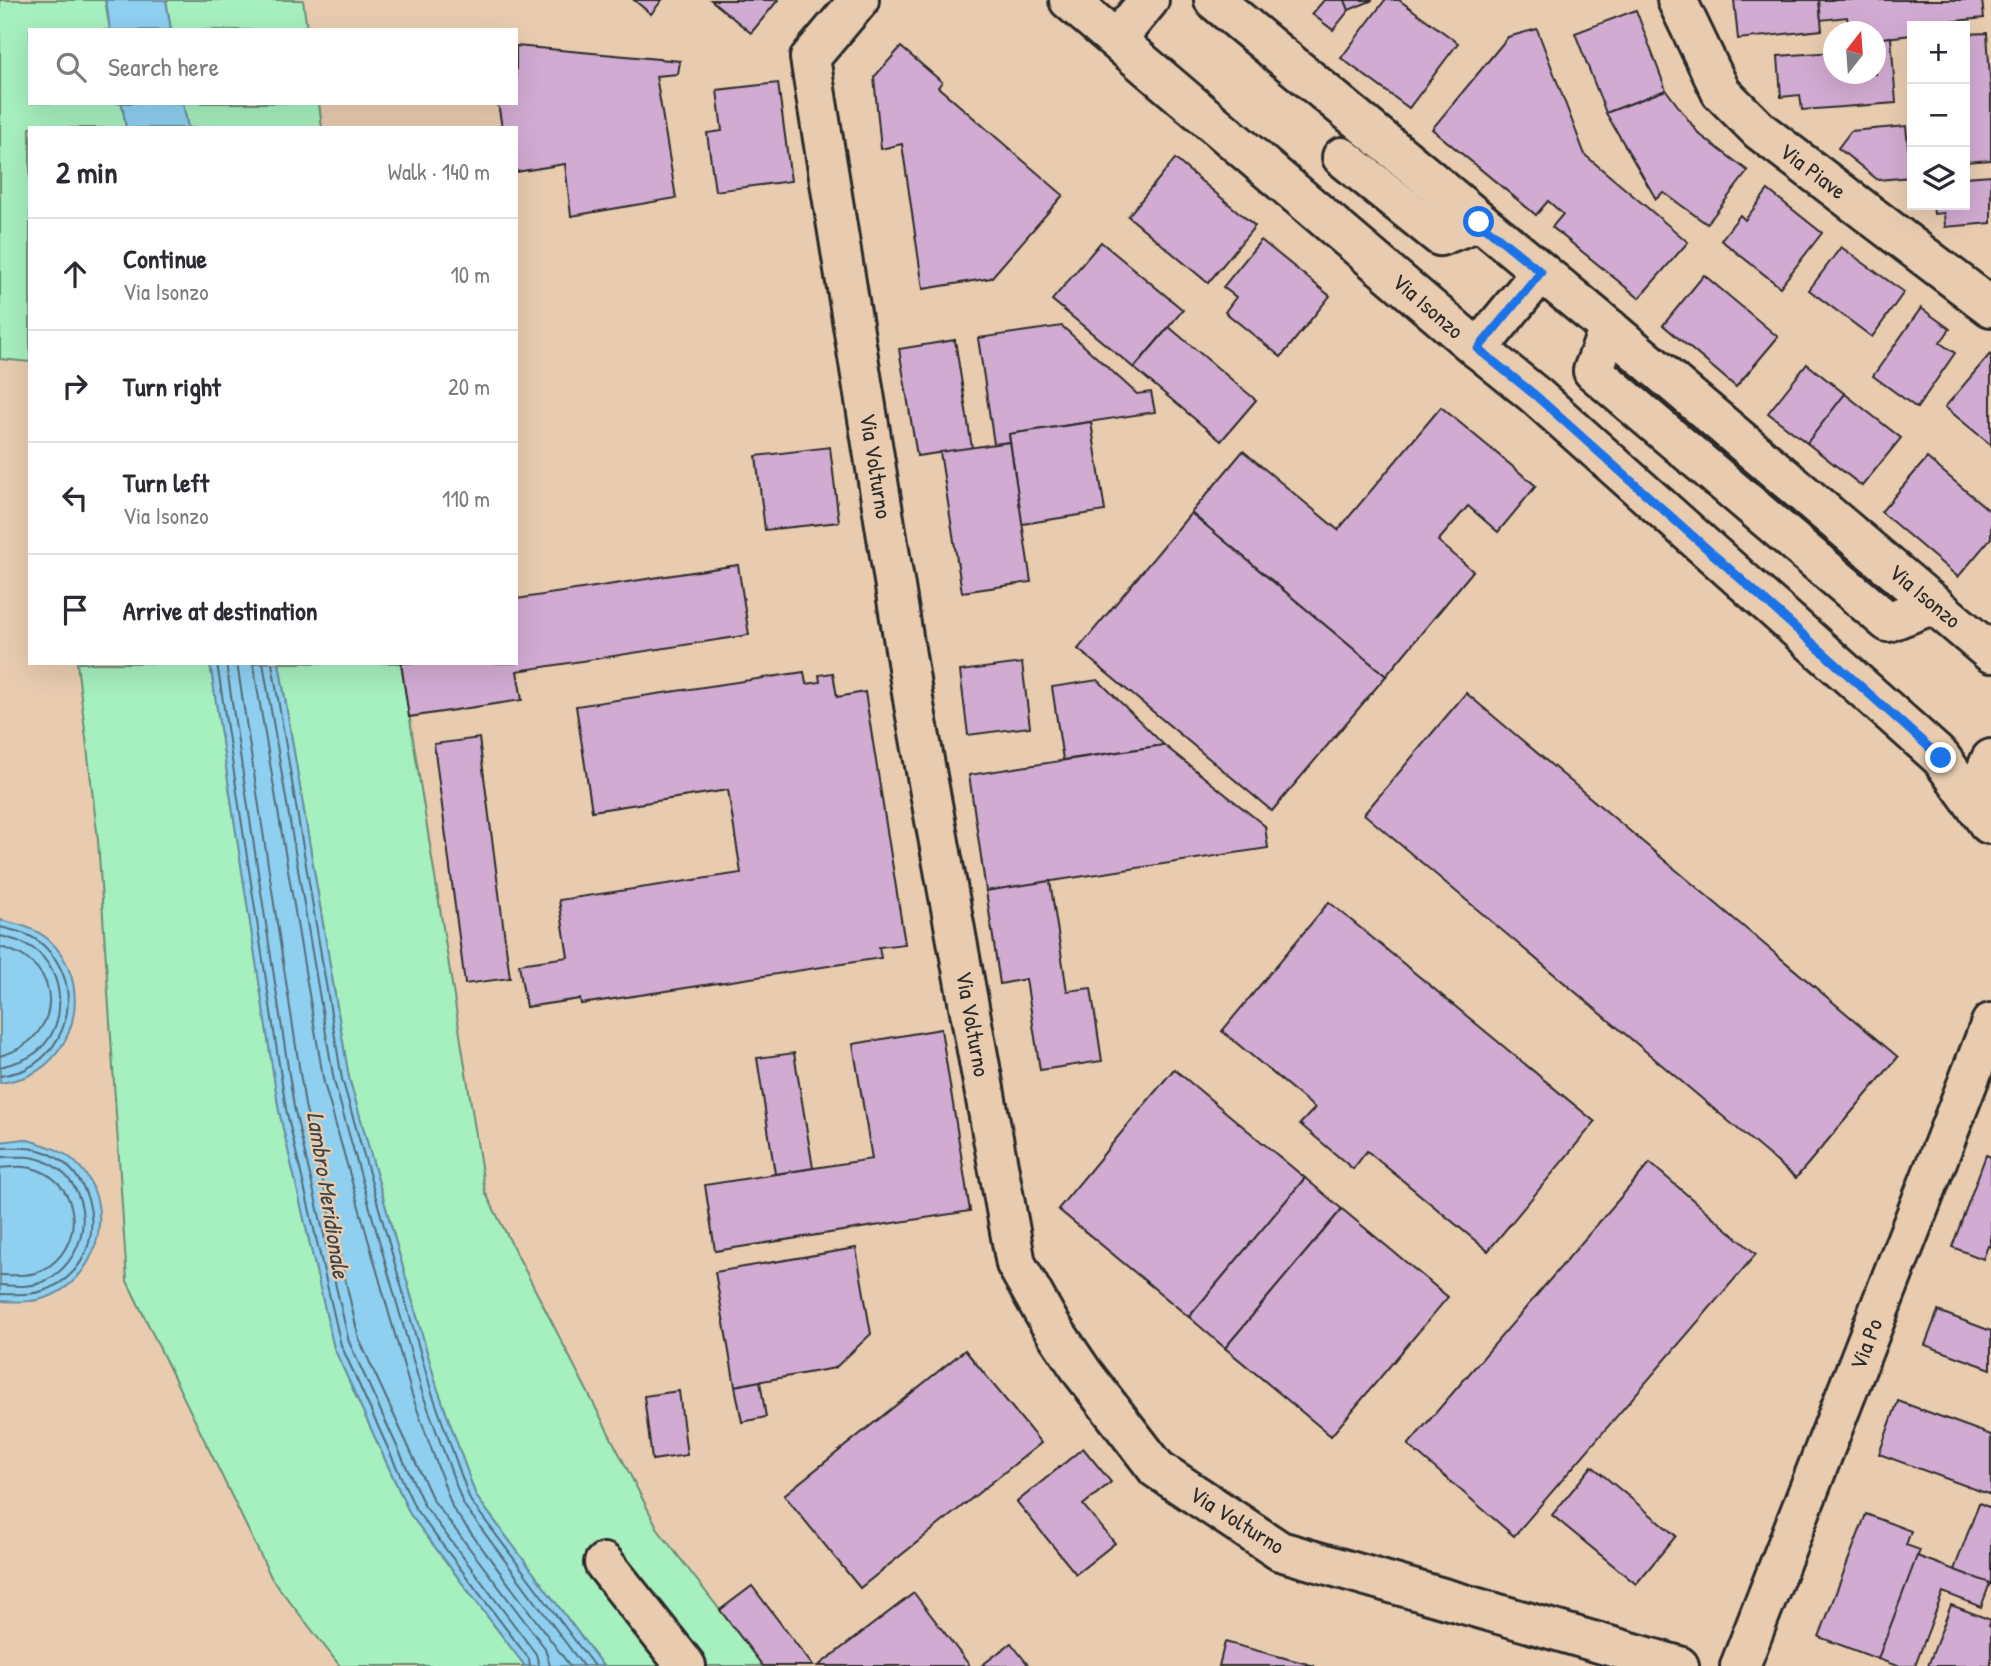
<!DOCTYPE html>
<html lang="en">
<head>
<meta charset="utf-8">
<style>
	body { margin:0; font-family:"Patrick Hand",sans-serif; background:#f7f7f7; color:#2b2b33 }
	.controls { position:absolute; right:21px; top:21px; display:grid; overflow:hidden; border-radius:0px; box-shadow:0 7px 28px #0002 }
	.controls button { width:63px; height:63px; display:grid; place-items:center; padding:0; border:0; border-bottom:2px solid #e1e1e2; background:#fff; color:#2b2b33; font:35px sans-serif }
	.compass { position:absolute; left:1823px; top:21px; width:63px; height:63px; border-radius:50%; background:#fff; box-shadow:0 7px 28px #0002; rotate:17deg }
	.stop { position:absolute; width:21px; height:21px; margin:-16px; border:5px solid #1a73e8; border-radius:50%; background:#fff }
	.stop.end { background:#1a73e8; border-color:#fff; box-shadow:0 2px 7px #0008 }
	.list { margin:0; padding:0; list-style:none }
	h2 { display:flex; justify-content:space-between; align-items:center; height:91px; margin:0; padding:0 28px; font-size:30px }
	h2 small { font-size:23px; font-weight:400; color:#7c7c81 }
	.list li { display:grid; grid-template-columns:46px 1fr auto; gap:21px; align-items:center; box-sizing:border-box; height:112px; padding:0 28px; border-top:2px solid #e1e1e2 }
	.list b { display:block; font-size:26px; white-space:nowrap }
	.list p { margin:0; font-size:23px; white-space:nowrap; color:#7c7c81 }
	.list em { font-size:23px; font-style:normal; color:#7c7c81 }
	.icon { flex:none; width:38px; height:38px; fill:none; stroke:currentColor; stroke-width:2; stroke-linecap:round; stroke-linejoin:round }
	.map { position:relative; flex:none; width:1991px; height:1666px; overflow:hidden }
	.search { position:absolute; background:#fff; box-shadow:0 7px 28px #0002; left:28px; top:28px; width:490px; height:77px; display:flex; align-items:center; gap:18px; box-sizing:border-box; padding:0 24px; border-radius:0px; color:#7c7c81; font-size:26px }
	.panel { position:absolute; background:#fff; box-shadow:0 7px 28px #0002; left:28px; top:126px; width:490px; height:539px; border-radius:0px }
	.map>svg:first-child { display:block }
</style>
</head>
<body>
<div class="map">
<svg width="1991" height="1666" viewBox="0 0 1991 1666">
	<rect width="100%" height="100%" fill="#e9ccb0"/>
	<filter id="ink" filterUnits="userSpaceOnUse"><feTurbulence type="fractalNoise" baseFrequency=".0143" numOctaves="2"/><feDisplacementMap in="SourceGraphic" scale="14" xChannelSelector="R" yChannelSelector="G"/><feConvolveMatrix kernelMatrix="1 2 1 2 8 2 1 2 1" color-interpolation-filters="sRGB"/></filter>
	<g filter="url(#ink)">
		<g fill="#a6efbe" stroke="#688d74" stroke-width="2">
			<path d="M 0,0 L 105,0 L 110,30 L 30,30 L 30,103 L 122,103 L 126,128 L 30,128 L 30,362 L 0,359 Z"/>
			<path d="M 166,0 L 303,0 L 307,30 L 171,30 Z"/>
			<path d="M 183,103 L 319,103 L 322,128 L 188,128 Z"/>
			<path d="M 77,663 L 210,663 L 279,1110 L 334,1348 L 410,1514 L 525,1666 L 340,1666 L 272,1579 L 127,1281 L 98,840 Z"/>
			<path d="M 279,663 L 401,663 L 485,1192 L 659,1531 L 763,1666 L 603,1666 L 476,1496 L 437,1387 L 349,1078 Z"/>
		</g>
		<g fill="#8fcff0" stroke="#678da1" stroke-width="2">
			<path d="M 106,0 L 166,0 L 171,30 L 110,30 Z"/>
			<path d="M 122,103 L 183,103 L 188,128 L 126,128 Z"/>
			<path d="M 210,663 L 279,663 L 349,1078 L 437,1387 L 476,1496 L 603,1666 L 525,1666 L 410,1514 L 334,1348 L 279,1111 Z"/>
			<path d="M 0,920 C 18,924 35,928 49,940 C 91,979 80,1052 28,1076 C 20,1079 10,1081 2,1083 L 0,1083 Z"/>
			<path d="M 24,1139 C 41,1144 59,1148 73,1160 C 116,1198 104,1271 53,1295 C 36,1303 18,1302 0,1301 L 0,1142 Z"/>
		</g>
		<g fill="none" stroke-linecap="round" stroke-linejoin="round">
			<g stroke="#536d7a" stroke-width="2">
				<path d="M 217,663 L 286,1109 L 341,1345 L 416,1510 L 529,1659 L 530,1666"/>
				<path d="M 226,663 L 294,1107 L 349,1342 L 424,1505 L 536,1654 L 539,1666"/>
				<path d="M 237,663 L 305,1105 L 359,1339 L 433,1500 L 545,1648 L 550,1666"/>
				<path d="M 253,663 L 324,1083 L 412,1395 L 453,1509 L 570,1666"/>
				<path d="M 263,663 L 334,1081 L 422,1392 L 463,1504 L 583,1666"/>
				<path d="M 272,663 L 342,1079 L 431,1390 L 470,1500 L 594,1666"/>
				<path d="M 0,927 C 16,931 32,934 44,946 C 83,982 72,1046 26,1069 C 18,1073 8,1074 0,1076"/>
				<path d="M 0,936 C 14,939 28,943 39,953 C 65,979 67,1024 39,1050 C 28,1060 14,1063 0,1067"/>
				<path d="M 0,947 C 66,962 65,1039 0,1056"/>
				<path d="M 0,1148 C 17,1148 32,1146 48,1153 C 104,1178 108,1265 48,1289 C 32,1296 17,1294 0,1294"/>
				<path d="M 0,1157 C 15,1157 28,1155 42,1160 C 96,1181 95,1254 47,1280 C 32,1288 16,1286 0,1285"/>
				<path d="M 0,1168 C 13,1167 25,1165 38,1170 C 83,1187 84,1248 43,1270 C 29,1277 15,1275 0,1275"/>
			</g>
		</g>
		<g fill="#d2abd2" stroke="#2b2b2b" stroke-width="2">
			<path d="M 634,0 L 662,0 L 651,14 Z"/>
			<path d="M 711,0 L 778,0 L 751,33 Z"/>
			<path d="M 1324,0 L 1345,0 L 1349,10 L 1333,30 L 1312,14 Z"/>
			<path d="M 1345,0 L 1373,0 L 1349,10 Z"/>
			<path d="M 1385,0 L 1399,0 L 1458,43 L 1409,108 L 1341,58 Z"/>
			<path d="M 1734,0 L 1819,0 L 1822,30 L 1738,39 Z"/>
			<path d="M 1819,0 L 1982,0 L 1984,18 L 1917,25 L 1912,26 L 1912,35 L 1876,39 L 1876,32 L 1849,32 L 1847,17 L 1821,20 Z"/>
			<path d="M 1636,10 L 1666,90 L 1606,113 L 1575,33 Z"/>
			<path d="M 1537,29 L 1585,155 L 1688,242 L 1639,298 L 1552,227 L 1563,214 L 1548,201 L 1536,215 L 1432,129 L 1508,37 Z"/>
			<path d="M 1987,33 L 1991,92 L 1991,160 L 1965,162 L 1965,34 Z"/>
			<path d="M 1891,37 L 1896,103 L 1802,110 L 1800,95 L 1781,97 L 1778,56 L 1834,52 L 1834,74 L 1876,74 L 1876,39 Z"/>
			<path d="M 516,46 L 680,61 L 678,74 L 656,76 L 676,198 L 571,216 L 565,164 L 516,172 L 516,128 L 502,128 L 498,103 L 516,103 Z"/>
			<path d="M 901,47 L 942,82 L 938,87 L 1063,195 L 991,278 L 923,289 L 902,144 L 881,149 L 874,77 Z"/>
			<path d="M 778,83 L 791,181 L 715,191 L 707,133 L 722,131 L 717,90 Z"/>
			<path d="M 1666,90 L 1699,134 L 1748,171 L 1707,224 L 1663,192 L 1656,199 L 1606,113 Z"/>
			<path d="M 1906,126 L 1911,177 L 1878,180 L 1838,148 L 1851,131 Z"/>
			<path d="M 1175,159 L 1255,226 L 1208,283 L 1128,216 Z"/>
			<path d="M 1991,175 L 1991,223 L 1945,227 L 1944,213 L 1934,214 L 1933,205 L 1965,205 L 1965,177 Z"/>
			<path d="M 1768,190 L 1822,233 L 1780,287 L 1721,240 L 1740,215 L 1745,220 Z"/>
			<path d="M 1261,240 L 1330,296 L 1281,357 L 1225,312 L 1236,297 L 1223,287 Z"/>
			<path d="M 1101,242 L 1183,310 L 1134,368 L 1052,300 Z"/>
			<path d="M 1841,247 L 1904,292 L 1872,337 L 1809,290 Z"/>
			<path d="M 1704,275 L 1778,337 L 1736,387 L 1663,325 Z"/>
			<path d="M 1921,308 L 1950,329 L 1940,343 L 1955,353 L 1917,408 L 1873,376 Z"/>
			<path d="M 1062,326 L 1137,394 L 1151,392 L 1155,412 L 1009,434 L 1010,442 L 994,444 L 978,338 Z"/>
			<path d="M 1169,327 L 1256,400 L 1221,441 L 1134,368 Z"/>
			<path d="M 955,340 L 972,448 L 917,456 L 899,349 Z"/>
			<path d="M 1990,354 L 1991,355 L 1991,445 L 1945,407 Z"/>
			<path d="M 1807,364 L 1845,394 L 1807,443 L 1768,413 Z"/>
			<path d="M 1845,394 L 1901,438 L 1862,486 L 1807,443 Z"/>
			<path d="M 1441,407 L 1536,486 L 1498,532 L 1468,506 L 1438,541 L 1473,571 L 1386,676 L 1191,513 L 1243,451 L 1338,530 Z"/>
			<path d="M 1091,422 L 1105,511 L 1022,524 L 1009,434 Z"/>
			<path d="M 1010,442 L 1031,582 L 962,592 L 940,452 Z"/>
			<path d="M 830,447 L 839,522 L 765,530 L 756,456 Z"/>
			<path d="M 1927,458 L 1991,512 L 1991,538 L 1958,577 L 1881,512 Z"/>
			<path d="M 1191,513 L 1386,676 L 1272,811 L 1078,649 Z"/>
			<path d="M 738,565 L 749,635 L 517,671 L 522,700 L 409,717 L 401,663 L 516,663 L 516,599 Z"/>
			<path d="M 1022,663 L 1030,727 L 968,735 L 960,671 Z"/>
			<path d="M 804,672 L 806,684 L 820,682 L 819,675 L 833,673 L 837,697 L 865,692 L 905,944 L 879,947 L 881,958 L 581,1004 L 580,999 L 526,1007 L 519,964 L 568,957 L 559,900 L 741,873 L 728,790 L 592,811 L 576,706 Z"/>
			<path d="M 1098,680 L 1164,745 L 1063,760 L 1052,687 Z"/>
			<path d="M 1466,693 L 1898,1057 L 1796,1178 L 1364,814 Z"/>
			<path d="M 479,738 L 510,978 L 465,984 L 434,744 Z"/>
			<path d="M 1164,745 L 1265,826 L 1268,848 L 986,891 L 969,775 Z"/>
			<path d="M 1050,881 L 1067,991 L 1091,988 L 1102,1061 L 1040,1070 L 1026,979 L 1000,984 L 986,891 Z"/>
			<path d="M 1329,902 L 1595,1122 L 1488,1251 L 1367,1151 L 1353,1169 L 1300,1124 L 1315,1108 L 1222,1031 Z"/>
			<path d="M 941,1029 L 970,1211 L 715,1251 L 705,1185 L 872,1159 L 853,1044 Z"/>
			<path d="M 794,1053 L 813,1168 L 775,1174 L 757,1058 Z"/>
			<path d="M 1174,1069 L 1305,1178 L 1189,1317 L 1058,1209 Z"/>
			<path d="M 1986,1155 L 1991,1157 L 1991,1247 L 1988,1246 L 1983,1259 L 1952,1247 Z"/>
			<path d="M 1650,1163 L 1756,1254 L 1514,1536 L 1408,1445 Z"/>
			<path d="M 1305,1178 L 1342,1209 L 1225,1348 L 1189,1317 Z"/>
			<path d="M 1342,1209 L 1448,1297 L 1331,1436 L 1225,1348 Z"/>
			<path d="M 856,1248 L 871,1334 L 835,1368 L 735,1386 L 715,1272 Z"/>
			<path d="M 1938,1311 L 1991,1331 L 1991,1369 L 1925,1345 Z"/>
			<path d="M 965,1350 L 1041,1443 L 860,1588 L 784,1495 Z"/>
			<path d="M 760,1381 L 766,1417 L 742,1422 L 735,1386 Z"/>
			<path d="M 679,1391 L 687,1455 L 652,1460 L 644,1396 Z"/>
			<path d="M 1898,1401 L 1991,1435 L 1991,1495 L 1879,1454 Z"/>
			<path d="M 1083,1448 L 1111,1482 L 1083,1505 L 1115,1543 L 1076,1574 L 1017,1502 Z"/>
			<path d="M 1592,1466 L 1676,1536 L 1636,1584 L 1552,1515 Z"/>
			<path d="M 1979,1503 L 1991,1508 L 1991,1584 L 1954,1570 Z"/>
			<path d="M 1866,1514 L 1911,1531 L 1906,1545 L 1920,1550 L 1878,1659 L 1819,1637 Z"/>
			<path d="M 1917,1556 L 1990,1583 L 1981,1607 L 1943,1592 L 1915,1666 L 1897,1666 L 1878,1659 Z"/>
			<path d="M 752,1586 L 813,1666 L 763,1666 L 720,1610 Z"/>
			<path d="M 914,1593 L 970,1666 L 818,1666 Z"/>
			<path d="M 1951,1605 L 1991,1620 L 1989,1626 L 1991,1627 L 1991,1666 L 1928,1666 Z"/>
			<path d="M 1225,1642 L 1315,1666 L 1219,1666 Z"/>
			<path d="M 1011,1643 L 1029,1666 L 981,1666 Z"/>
		</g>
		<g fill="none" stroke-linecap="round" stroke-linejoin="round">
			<defs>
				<g id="minor">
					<path d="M 859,0 L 810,58 L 914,705 L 1016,1264 L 1050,1324 L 1083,1373 L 1157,1469 L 1280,1551 L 1679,1666"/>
					<path d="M 1677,0 L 1721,92 L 1760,131 L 1991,307"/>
					<path d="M 1117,39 L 1149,0"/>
					<path d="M 1342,157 L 1440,236 L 1479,221"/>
					<path d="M 1609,328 L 1593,371 L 1888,622 L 1934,604"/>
					<path d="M 1478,349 L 1541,272"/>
					<path d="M 604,1563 L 686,1666"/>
					<path d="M 1740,1666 L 1991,1023"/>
				</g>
				<g id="major">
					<path d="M 1069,0 L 1478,349 L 1535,395 L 1941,758 L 1988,823"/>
					<path d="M 1214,0 L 1598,319 L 1991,653"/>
					<path d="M 1989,824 C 1980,800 1980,781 1991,759"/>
				</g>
			</defs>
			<use href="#minor" stroke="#2b2b2b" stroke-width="44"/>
			<use href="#major" stroke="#2b2b2b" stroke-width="44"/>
			<use href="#minor" stroke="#e9ccb0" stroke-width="38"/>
			<use href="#major" stroke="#e9ccb0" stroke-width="38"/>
		</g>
	</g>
	<g fill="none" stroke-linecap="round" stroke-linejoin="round" filter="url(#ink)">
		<path stroke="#1a73e8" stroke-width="9" d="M 1479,222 L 1541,272 L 1478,349 L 1535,395 L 1941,758"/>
	</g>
	<g text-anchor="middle" stroke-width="5" stroke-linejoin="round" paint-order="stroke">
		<g font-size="23" fill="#2b2b2b" stroke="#e9ccb0">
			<text transform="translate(1813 171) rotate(37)" y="8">Via Piave</text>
			<text transform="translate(1428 306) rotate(41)" y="8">Via Isonzo</text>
			<text transform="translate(876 466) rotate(81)" y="8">Via Volturno</text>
			<text transform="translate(1925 596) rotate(40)" y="8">Via Isonzo</text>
			<text transform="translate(973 1024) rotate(80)" y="8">Via Volturno</text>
			<text transform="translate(1866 1344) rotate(-69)" y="8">Via Po</text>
			<text transform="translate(1237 1520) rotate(32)" y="8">Via Volturno</text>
		</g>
		<g font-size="24" font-style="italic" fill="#3a4449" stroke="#e9ccb0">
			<text transform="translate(328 1195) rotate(81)" y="8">Lambro Meridionale</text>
		</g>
	</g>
</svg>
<div class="controls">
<button>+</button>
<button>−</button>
<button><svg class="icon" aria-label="layers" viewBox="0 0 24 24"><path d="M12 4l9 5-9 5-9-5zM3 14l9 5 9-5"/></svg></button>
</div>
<svg class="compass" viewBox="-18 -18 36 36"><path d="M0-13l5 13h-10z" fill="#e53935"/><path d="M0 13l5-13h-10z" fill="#7c7c81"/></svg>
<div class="stop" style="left:1479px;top:222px"></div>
<div class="stop end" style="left:1941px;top:758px"></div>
<div class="search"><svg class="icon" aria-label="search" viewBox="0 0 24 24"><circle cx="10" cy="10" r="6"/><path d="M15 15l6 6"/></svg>Search here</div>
<section class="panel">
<h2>2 min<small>Walk · 140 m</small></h2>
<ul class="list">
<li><svg class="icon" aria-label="ahead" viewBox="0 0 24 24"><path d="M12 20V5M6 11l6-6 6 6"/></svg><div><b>Continue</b><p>Via Isonzo</p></div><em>10 m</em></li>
<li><svg class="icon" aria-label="right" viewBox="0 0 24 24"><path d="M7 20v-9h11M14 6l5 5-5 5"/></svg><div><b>Turn right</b></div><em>20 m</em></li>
<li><svg class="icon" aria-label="left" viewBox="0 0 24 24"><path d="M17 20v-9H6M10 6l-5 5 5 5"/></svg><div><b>Turn left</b><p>Via Isonzo</p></div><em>110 m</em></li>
<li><svg class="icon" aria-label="arrive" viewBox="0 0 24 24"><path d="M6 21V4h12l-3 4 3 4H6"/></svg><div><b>Arrive at destination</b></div></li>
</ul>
</section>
</div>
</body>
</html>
